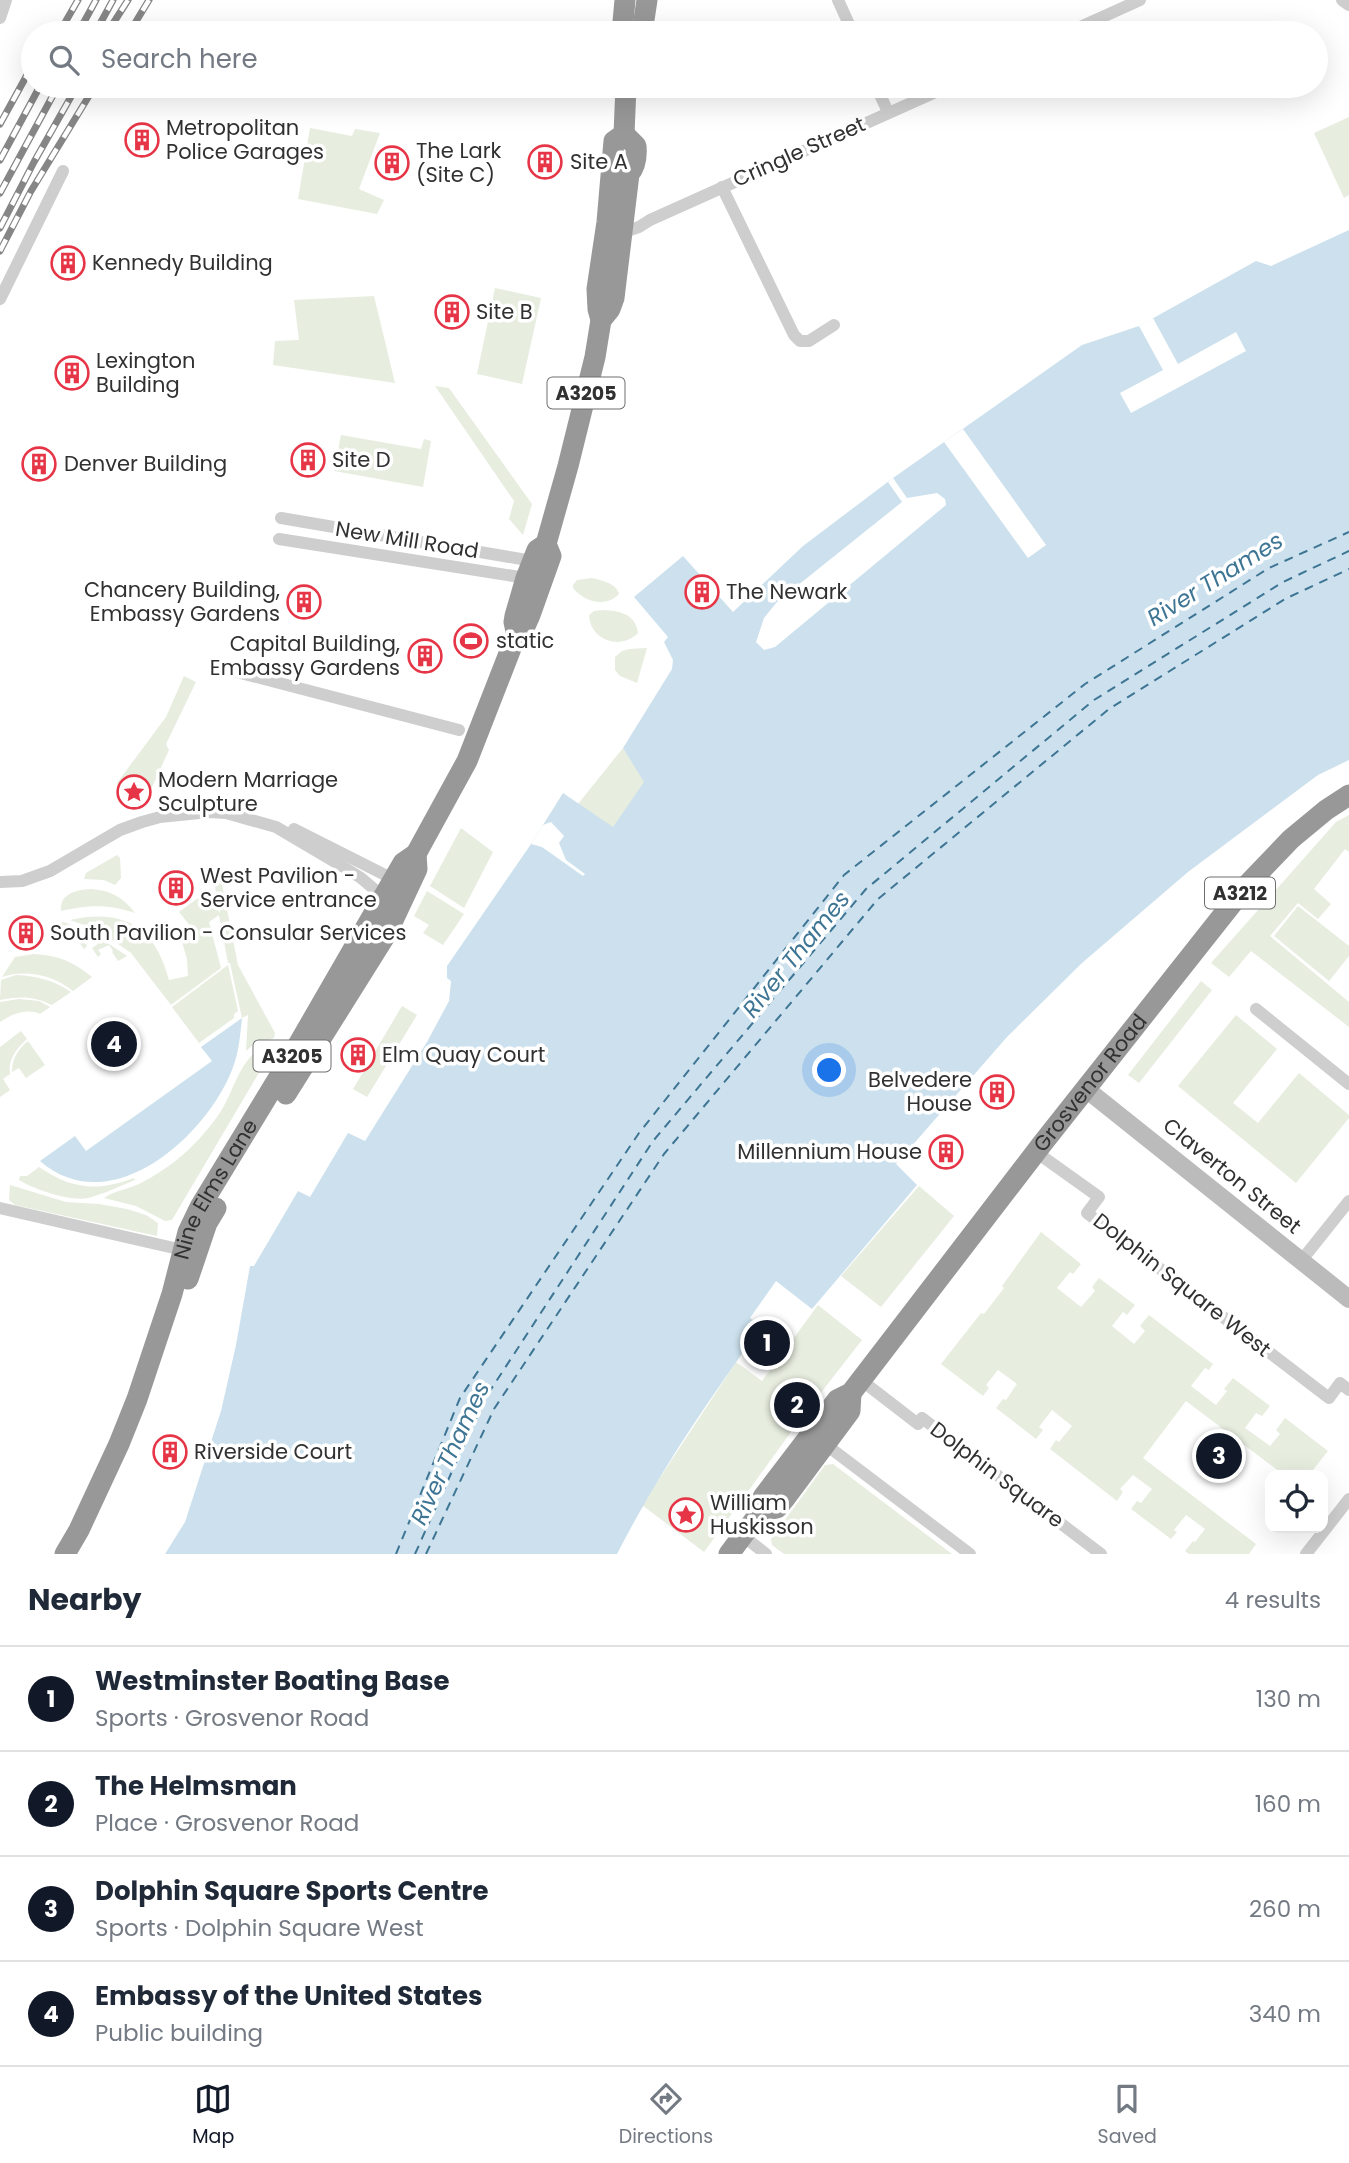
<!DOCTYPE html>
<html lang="en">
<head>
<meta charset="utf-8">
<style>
	body { margin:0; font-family:Poppins,sans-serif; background:#f6f6f7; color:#1f2937 }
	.controls { position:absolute; right:21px; bottom:21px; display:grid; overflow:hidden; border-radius:14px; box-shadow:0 7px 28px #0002 }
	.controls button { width:63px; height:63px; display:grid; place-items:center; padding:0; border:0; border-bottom:2px solid #e0e1e3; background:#fff; color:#1f2937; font:35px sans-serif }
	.you { position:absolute; left:830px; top:1071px; width:24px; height:24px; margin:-18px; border:5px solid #fff; border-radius:50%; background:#1a73e8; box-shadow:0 0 0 10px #1a73e833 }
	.badge { display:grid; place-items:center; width:46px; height:46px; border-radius:50%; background:#111827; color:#fff; font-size:23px; font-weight:700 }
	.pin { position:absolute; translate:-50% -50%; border:4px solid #fff; box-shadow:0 2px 7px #0006 }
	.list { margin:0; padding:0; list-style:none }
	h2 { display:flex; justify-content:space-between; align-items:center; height:91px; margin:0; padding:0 28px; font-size:30px }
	h2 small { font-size:23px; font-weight:400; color:#747a83 }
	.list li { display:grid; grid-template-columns:46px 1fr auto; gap:21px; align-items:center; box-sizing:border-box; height:105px; padding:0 28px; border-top:2px solid #e0e1e3 }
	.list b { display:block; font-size:26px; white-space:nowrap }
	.list p { margin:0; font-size:23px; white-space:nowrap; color:#747a83 }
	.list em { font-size:23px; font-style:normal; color:#747a83 }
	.icon { flex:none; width:38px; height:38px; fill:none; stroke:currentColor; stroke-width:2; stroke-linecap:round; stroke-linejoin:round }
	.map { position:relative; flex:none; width:1349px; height:1554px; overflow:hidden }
	.search { position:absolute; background:#fff; box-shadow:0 7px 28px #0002; left:21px; right:21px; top:21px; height:77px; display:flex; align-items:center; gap:18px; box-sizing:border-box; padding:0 24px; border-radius:38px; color:#747a83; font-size:26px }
	.sheet { height:511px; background:#fff }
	nav { display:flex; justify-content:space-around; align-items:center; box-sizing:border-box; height:98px; border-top:2px solid #e0e1e3; background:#fff; font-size:19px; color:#747a83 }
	nav a { display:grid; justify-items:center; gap:4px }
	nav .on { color:#111827 }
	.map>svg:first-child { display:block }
</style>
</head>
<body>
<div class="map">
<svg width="1349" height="1554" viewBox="0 0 1349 1554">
	<rect width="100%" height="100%" fill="#fff"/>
	<g fill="#e7eddf">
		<path d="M 1349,117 L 1349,195 L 1344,198 L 1314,133 Z"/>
		<path d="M 310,128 L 352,136 L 355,129 L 380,133 L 359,189 L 384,200 L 377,214 L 298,199 Z"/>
		<path d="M 495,288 L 541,298 L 522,384 L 477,374 Z"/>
		<path d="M 374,296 L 395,383 L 273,365 L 275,341 L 299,340 L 294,300 Z"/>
		<path d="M 435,386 L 449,388 L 532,504 L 523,535 L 509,519 L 514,501 Z"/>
		<path d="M 341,435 L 421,449 L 424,439 L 431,441 L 423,487 L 334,471 Z"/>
		<path d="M 592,578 C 603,581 616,583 619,594 C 606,608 584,602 573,588 L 573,585 L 577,580 Z"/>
		<path d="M 603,610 C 621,611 635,614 638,633 C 620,651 590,640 589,615 L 594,611 Z"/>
		<path d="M 647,648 L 637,683 L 620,676 L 615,670 L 615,657 L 622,651 L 629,649 Z"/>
		<path d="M 184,676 L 196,682 L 166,744 L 169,750 L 147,798 L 123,803 L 117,783 L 166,717 Z"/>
		<path d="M 623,748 L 645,782 L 613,828 L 578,804 Z"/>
		<path d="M 1349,815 L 1349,852 L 1345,849 L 1314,889 L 1331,904 L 1318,919 L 1298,903 L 1270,936 L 1349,1002 L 1349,1027 L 1251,951 L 1229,977 L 1211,963 L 1336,822 Z"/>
		<path d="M 461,828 L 493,852 L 464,908 L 430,886 Z"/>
		<path d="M 117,855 L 120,858 L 121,878 L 115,885 L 104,880 L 84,879 L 86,873 Z"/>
		<path d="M 220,874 L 238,965 L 275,1033 L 274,1038 L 253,1045 L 246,1051 L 248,1015 L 242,1018 L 230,963 L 228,963 L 219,915 L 209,922 L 221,968 L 171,1005 L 131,953 L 98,930 L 70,920 C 124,908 155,927 169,980 L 188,976 L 187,959 L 182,942 L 195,932 L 179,912 L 205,893 L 220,913 L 213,876 Z"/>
		<path d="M 91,889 C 110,890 124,898 135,913 C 106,904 90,905 61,911 C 60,893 76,890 91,889 Z"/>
		<path d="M 427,891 L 464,914 L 443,945 L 423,933 L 429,925 L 414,916 Z"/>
		<path d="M 1298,906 L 1349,946 L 1349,956 L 1329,981 L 1274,936 Z"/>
		<path d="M 63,922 L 88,930 L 127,956 L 118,961 L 112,952 L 113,951 L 109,945 L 98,950 L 101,954 L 98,957 L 92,948 L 98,944 L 93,937 L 85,943 L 87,946 L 84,949 L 78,941 L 84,938 L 80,931 L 72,936 L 74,939 L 70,941 L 59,924 Z"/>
		<path d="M 34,954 C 58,955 74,962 92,977 L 73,991 C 53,975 26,969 2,977 L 15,957 Z"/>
		<path d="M 228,965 L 238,1011 L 234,1014 L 234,1018 L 199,1043 L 172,1007 Z"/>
		<path d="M 16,975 C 38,976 53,980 71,992 L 52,1005 C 34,996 19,996 0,1000 L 1,980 Z"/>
		<path d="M 1201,981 L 1212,990 L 1139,1083 L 1128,1075 Z"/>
		<path d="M 19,999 L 39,1001 L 50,1007 L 40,1014 C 26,1008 12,1014 0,1022 L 0,1002 Z"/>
		<path d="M 402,1006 L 417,1015 L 367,1097 L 353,1089 Z"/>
		<path d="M 1236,1015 L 1277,1049 L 1233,1103 L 1258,1123 L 1299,1073 L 1349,1115 L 1349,1118 L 1296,1183 L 1178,1086 Z"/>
		<path d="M 21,1031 L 27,1039 C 16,1049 8,1059 10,1074 L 3,1079 L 10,1090 L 0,1097 L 0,1047 Z"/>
		<path d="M 28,1041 L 45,1065 L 26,1078 L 19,1068 L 12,1072 C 12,1059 18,1049 28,1041 Z"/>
		<path d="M 270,1044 L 276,1044 L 172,1220 L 165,1221 L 136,1206 L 104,1198 C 114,1191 128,1189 139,1184 C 171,1168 196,1146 217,1117 C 235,1093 238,1055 270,1044 Z"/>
		<path d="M 39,1167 C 71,1189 97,1192 134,1178 L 135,1180 C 120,1186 104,1194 88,1198 C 71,1202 33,1189 19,1180 L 20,1176 L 27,1176 Z"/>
		<path d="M 10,1185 L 66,1202 L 99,1204 L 127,1209 L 146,1215 L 158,1223 L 157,1236 L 15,1205 L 9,1200 Z"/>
		<path d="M 919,1186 L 954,1216 L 881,1307 L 841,1276 Z"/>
		<path d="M 1041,1232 L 1081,1264 L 1073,1274 L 1070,1272 L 1057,1288 L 1081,1307 L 1095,1291 L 1092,1287 L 1099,1278 L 1135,1305 L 1127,1315 L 1123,1312 L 1112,1326 L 1134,1344 L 1145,1331 L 1140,1326 L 1149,1315 L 1213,1364 L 1209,1370 L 1205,1368 L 1191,1386 L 1216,1405 L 1227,1391 L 1224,1389 L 1233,1378 L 1270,1406 L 1262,1416 L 1256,1413 L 1245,1428 L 1270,1446 L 1280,1434 L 1276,1430 L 1285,1418 L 1328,1451 L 1309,1475 L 1284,1475 L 1186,1401 L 1143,1458 L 1256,1544 L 1249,1554 L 1189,1554 L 1185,1551 L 1193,1541 L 1195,1542 L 1205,1529 L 1186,1515 L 1174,1530 L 1177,1532 L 1171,1539 L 1131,1509 L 1137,1501 L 1141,1503 L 1152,1489 L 1133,1475 L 1120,1489 L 1123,1492 L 1117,1501 L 1050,1449 L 1056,1440 L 1059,1442 L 1072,1426 L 1052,1410 L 1039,1427 L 1043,1430 L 1036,1439 L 996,1408 L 1003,1399 L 1006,1400 L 1017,1384 L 998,1370 L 986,1385 L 989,1388 L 983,1396 L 941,1364 L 981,1313 L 984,1314 L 1004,1288 L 1002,1286 Z"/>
		<path d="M 818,1305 L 862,1340 L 802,1417 L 704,1552 L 642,1505 L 736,1362 L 762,1381 Z"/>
		<path d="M 833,1464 L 952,1554 L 784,1554 L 772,1545 L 771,1539 L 825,1465 Z"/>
	</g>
	<g fill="#cce1ed">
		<path d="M 1349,230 L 1349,760 L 1318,775 L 1188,872 L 1082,963 L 1007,1037 L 896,1164 L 917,1185 L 812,1309 L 776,1281 L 750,1318 L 762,1326 C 709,1399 658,1474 617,1554 L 165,1554 L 185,1522 L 221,1411 L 236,1345 L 250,1266 L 254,1266 L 298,1191 L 310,1197 L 348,1133 L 365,1141 L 427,1042 L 449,1001 L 451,981 L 447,978 L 447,966 L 531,844 L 563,793 L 613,827 L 644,782 L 623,748 L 672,669 L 673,660 L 664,642 L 668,637 L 634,597 L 683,556 L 733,612 L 803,546 L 893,478 L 1082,345 L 1139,326 L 1256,261 L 1271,266 Z"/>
		<path d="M 242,1018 C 240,1036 239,1053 232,1070 C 205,1138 110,1222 40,1161 L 75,1136 L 86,1151 L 212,1061 L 201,1047 Z"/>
	</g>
	<g fill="#fff">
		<path d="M 1153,318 L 1178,364 L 1236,332 L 1246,351 L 1131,413 L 1120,393 L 1163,370 L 1139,326 Z"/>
		<path d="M 963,429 L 1046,545 L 1028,558 L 944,442 Z"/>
		<path d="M 893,478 L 907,498 L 937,493 L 945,499 L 946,505 L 775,647 L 764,650 L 756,642 L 764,618 L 777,602 L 902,502 L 888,482 Z"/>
		<path d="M 551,822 L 564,836 L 559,843 L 566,860 L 585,874 L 583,876 L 542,847 L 531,844 L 543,825 Z"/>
	</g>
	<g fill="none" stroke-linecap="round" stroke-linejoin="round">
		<g stroke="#3e7594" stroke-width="2" stroke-dasharray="9 7" stroke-linecap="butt">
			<path d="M 396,1554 L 460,1398 L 639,1133 L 844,875 L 1085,684 L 1269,568 L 1349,532"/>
			<path d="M 415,1554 L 484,1400 L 653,1141 L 866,889 L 1094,700 L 1283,582 L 1349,551"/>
			<path d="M 426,1554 L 494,1409 L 664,1154 L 878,899 L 1109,709 L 1285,599 L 1349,569"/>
		</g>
		<g stroke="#cecece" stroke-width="12">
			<path d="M 838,0 L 853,33"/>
			<path d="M 1342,0 L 1349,5"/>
			<path d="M 0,18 L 6,0"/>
			<path d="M 1067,33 L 1140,0"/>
			<path d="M 876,86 L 888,112"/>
			<path d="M 722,187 L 794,335 L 800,341 L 809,341 L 834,325"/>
			<path d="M 618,234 L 639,227 L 650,220 L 949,86"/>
			<path d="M 0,299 L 63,171"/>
			<path d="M 281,518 L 533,561"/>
			<path d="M 279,539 L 526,578"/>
			<path d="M 218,667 L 459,730"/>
			<path d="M 294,829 L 399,882"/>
			<path d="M 0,882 L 22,881 L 50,871 L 120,830 L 142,822 L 160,817 L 209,812 L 226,813 L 276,827 L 342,866 L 361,878 L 387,900"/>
			<path d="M 1256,1009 L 1349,1084"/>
			<path d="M 1036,1152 L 1099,1197 L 1087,1213 L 1329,1398 L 1340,1383 L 1349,1390"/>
			<path d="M 0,1208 L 187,1251"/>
			<path d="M 1301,1261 L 1349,1201"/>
			<path d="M 861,1380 L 918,1424 L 922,1418 L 1101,1554"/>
			<path d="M 825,1444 L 970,1554"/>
			<path d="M 743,1536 L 766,1554"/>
			<path d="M 1306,1554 L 1349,1499"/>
		</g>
		<path stroke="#bbb" stroke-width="18" d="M 1086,1089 L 1349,1299"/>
		<g stroke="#989898" stroke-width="21">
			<path d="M 622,33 L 625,0"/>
			<path d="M 642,33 L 647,0"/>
			<path d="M 601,320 L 610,309 L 614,298 L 629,174 C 636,166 637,157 636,146 L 624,134"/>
			<path d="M 516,631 L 514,622 L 515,616 L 526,578 L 537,550 L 546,544 L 568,466 L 595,357 L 601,320 L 598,309 L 597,289 L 607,222 L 614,141 L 624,134 L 626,86"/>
			<path d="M 286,1094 L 387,933 L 417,869 L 416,854"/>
			<path d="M 188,1279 L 207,1223 L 216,1208"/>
			<path d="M 761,1511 L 777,1508 L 786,1497 L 850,1411 L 851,1393"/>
			<path id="s1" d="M 65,1554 L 79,1530 L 119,1444 L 137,1399 L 172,1294 L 188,1232 L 200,1207 L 287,1064 L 403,863 L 416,854 L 467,761 L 517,633 L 526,624 L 530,615 L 551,556 L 546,544"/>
			<path id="s2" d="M 729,1554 L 761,1511 L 763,1497 L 837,1400 L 851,1393 L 1042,1144 L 1246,886 L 1291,839 L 1326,810 L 1349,795"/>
		</g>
		<defs>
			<g id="rail">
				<path d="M 59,33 L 78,0"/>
				<path d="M 78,33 L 96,0"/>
				<path d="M 95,33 L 113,0"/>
				<path d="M 107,33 L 128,0"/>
				<path d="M 129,33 L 149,0"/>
				<path d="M 0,124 L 33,64"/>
				<path d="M 0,160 L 40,86"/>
				<path d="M 0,193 L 58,86"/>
				<path d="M 0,228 L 34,162 L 77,86"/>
				<path d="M 0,251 L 31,191 L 95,86"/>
			</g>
		</defs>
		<use href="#rail" stroke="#868686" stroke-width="7"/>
		<use href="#rail" stroke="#fff" stroke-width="4.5" stroke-dasharray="13" stroke-linecap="butt"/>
	</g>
	<defs>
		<symbol id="building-ring" viewBox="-11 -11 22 22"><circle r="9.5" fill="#fff" stroke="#e63546" stroke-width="1.5"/><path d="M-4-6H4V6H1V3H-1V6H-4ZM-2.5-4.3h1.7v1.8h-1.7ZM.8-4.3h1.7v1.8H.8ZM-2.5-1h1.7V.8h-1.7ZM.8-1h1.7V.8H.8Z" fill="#e63546"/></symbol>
		<symbol id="stadium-ring" viewBox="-11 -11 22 22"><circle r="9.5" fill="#fff" stroke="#e63546" stroke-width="1.5"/><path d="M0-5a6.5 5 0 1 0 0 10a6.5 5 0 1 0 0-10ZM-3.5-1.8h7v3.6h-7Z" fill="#e63546"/></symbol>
		<symbol id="sight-ring" viewBox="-11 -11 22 22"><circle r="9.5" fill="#fff" stroke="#e63546" stroke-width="1.5"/><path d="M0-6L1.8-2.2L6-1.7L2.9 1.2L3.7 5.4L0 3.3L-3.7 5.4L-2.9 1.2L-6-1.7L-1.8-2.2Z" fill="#e63546"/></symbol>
	</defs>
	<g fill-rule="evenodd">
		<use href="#building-ring" x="123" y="121" width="38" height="38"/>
		<use href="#building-ring" x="526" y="143" width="38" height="38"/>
		<use href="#building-ring" x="373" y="144" width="38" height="38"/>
		<use href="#building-ring" x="49" y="244" width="38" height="38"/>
		<use href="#building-ring" x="433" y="293" width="38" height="38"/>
		<use href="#building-ring" x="53" y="354" width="38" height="38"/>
		<use href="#building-ring" x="289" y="441" width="38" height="38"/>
		<use href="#building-ring" x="20" y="445" width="38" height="38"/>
		<use href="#building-ring" x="683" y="573" width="38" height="38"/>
		<use href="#building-ring" x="285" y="583" width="38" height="38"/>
		<use href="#stadium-ring" x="452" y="622" width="38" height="38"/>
		<use href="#building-ring" x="406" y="637" width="38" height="38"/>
		<use href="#sight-ring" x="115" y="773" width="38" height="38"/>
		<use href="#building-ring" x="157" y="869" width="38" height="38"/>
		<use href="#building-ring" x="7" y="914" width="38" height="38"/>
		<use href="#building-ring" x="339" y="1036" width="38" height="38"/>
		<use href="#building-ring" x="978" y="1073" width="38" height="38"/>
		<use href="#building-ring" x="927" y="1133" width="38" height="38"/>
		<use href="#building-ring" x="151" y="1433" width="38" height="38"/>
		<use href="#sight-ring" x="667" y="1496" width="38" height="38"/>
	</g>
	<g text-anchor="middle" stroke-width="7" stroke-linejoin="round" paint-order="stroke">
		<g fill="#fff" stroke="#6f6f6f" stroke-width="2">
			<rect x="547.5" y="377.5" width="77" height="31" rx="5"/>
			<rect x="1205" y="877.5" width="70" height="31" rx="5"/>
			<rect x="253.5" y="1040.5" width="77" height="31" rx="5"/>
		</g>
		<g font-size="19" font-weight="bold" fill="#313131">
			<text x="586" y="400">A3205</text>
			<text x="1240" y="900">A3212</text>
			<text x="292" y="1063">A3205</text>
		</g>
		<g font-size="21" fill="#313131" stroke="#fff" text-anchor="start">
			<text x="166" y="135">Metropolitan<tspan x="166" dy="24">Police Garages</tspan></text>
			<text x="416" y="158">The Lark<tspan x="416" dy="24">(Site C)</tspan></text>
			<text x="570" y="169">Site A</text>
			<text x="92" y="270">Kennedy Building</text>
			<text x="476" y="319">Site B</text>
			<text x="96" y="368">Lexington<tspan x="96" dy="24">Building</tspan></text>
			<text x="332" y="467">Site D</text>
			<text x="64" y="471">Denver Building</text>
			<text x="280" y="597" text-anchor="end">Chancery Building,<tspan x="280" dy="24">Embassy Gardens</tspan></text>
			<text x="726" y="599">The Newark</text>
			<text x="496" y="648">static</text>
			<text x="400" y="651" text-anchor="end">Capital Building,<tspan x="400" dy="24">Embassy Gardens</tspan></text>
			<text x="158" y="787">Modern Marriage<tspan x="158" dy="24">Sculpture</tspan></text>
			<text x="200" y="883">West Pavilion -<tspan x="200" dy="24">Service entrance</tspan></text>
			<text x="50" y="940">South Pavilion - Consular Services</text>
			<text x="382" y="1062">Elm Quay Court</text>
			<text x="972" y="1087" text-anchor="end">Belvedere<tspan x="972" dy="24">House</tspan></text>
			<text x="922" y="1159" text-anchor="end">Millennium House</text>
			<text x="194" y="1459">Riverside Court</text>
			<text x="710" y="1510">William<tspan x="710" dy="24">Huskisson</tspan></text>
		</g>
		<g font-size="21" fill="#313131" stroke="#fff">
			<text transform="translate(799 152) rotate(-24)" y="7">Cringle Street</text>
			<text transform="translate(407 540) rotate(9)" y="7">New Mill Road</text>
			<text dy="7" stroke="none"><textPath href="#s2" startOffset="597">Grosvenor Road</textPath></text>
			<text transform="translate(1232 1176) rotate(39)" y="7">Claverton Street</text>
			<text dy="7" stroke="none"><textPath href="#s1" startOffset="396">Nine Elms Lane</textPath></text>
			<text transform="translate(1182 1285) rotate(38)" y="7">Dolphin Square West</text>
			<text transform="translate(997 1475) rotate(37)" y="7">Dolphin Square</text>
		</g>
		<g font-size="23" font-style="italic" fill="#3e7594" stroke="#fff">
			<text transform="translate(1215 579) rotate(-32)" y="8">River Thames</text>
			<text transform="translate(796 954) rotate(-51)" y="8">River Thames</text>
			<text transform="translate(450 1453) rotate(-65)" y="8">River Thames</text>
		</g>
	</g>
</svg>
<div class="controls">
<button><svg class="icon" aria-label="locate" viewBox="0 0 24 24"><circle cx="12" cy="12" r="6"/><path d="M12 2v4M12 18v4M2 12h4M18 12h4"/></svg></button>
</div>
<div class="you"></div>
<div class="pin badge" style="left:767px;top:1343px">1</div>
<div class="pin badge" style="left:797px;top:1405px">2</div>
<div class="pin badge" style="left:1219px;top:1456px">3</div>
<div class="pin badge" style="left:114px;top:1044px">4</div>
<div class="search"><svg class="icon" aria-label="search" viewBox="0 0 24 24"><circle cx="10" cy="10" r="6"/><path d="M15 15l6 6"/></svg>Search here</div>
</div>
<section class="sheet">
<h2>Nearby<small>4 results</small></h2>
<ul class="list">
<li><span class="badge">1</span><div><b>Westminster Boating Base</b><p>Sports · Grosvenor Road</p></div><em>130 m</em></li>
<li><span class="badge">2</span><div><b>The Helmsman</b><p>Place · Grosvenor Road</p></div><em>160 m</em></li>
<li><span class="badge">3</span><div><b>Dolphin Square Sports Centre</b><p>Sports · Dolphin Square West</p></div><em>260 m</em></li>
<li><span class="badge">4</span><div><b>Embassy of the United States</b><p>Public building</p></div><em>340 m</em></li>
</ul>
</section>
<nav>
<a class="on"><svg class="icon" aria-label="map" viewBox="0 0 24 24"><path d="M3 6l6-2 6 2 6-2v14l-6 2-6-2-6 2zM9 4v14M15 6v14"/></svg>Map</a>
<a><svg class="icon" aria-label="directions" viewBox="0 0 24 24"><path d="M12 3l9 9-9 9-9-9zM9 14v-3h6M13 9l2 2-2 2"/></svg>Directions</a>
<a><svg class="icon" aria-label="saved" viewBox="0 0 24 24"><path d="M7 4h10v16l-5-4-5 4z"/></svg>Saved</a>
</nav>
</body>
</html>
